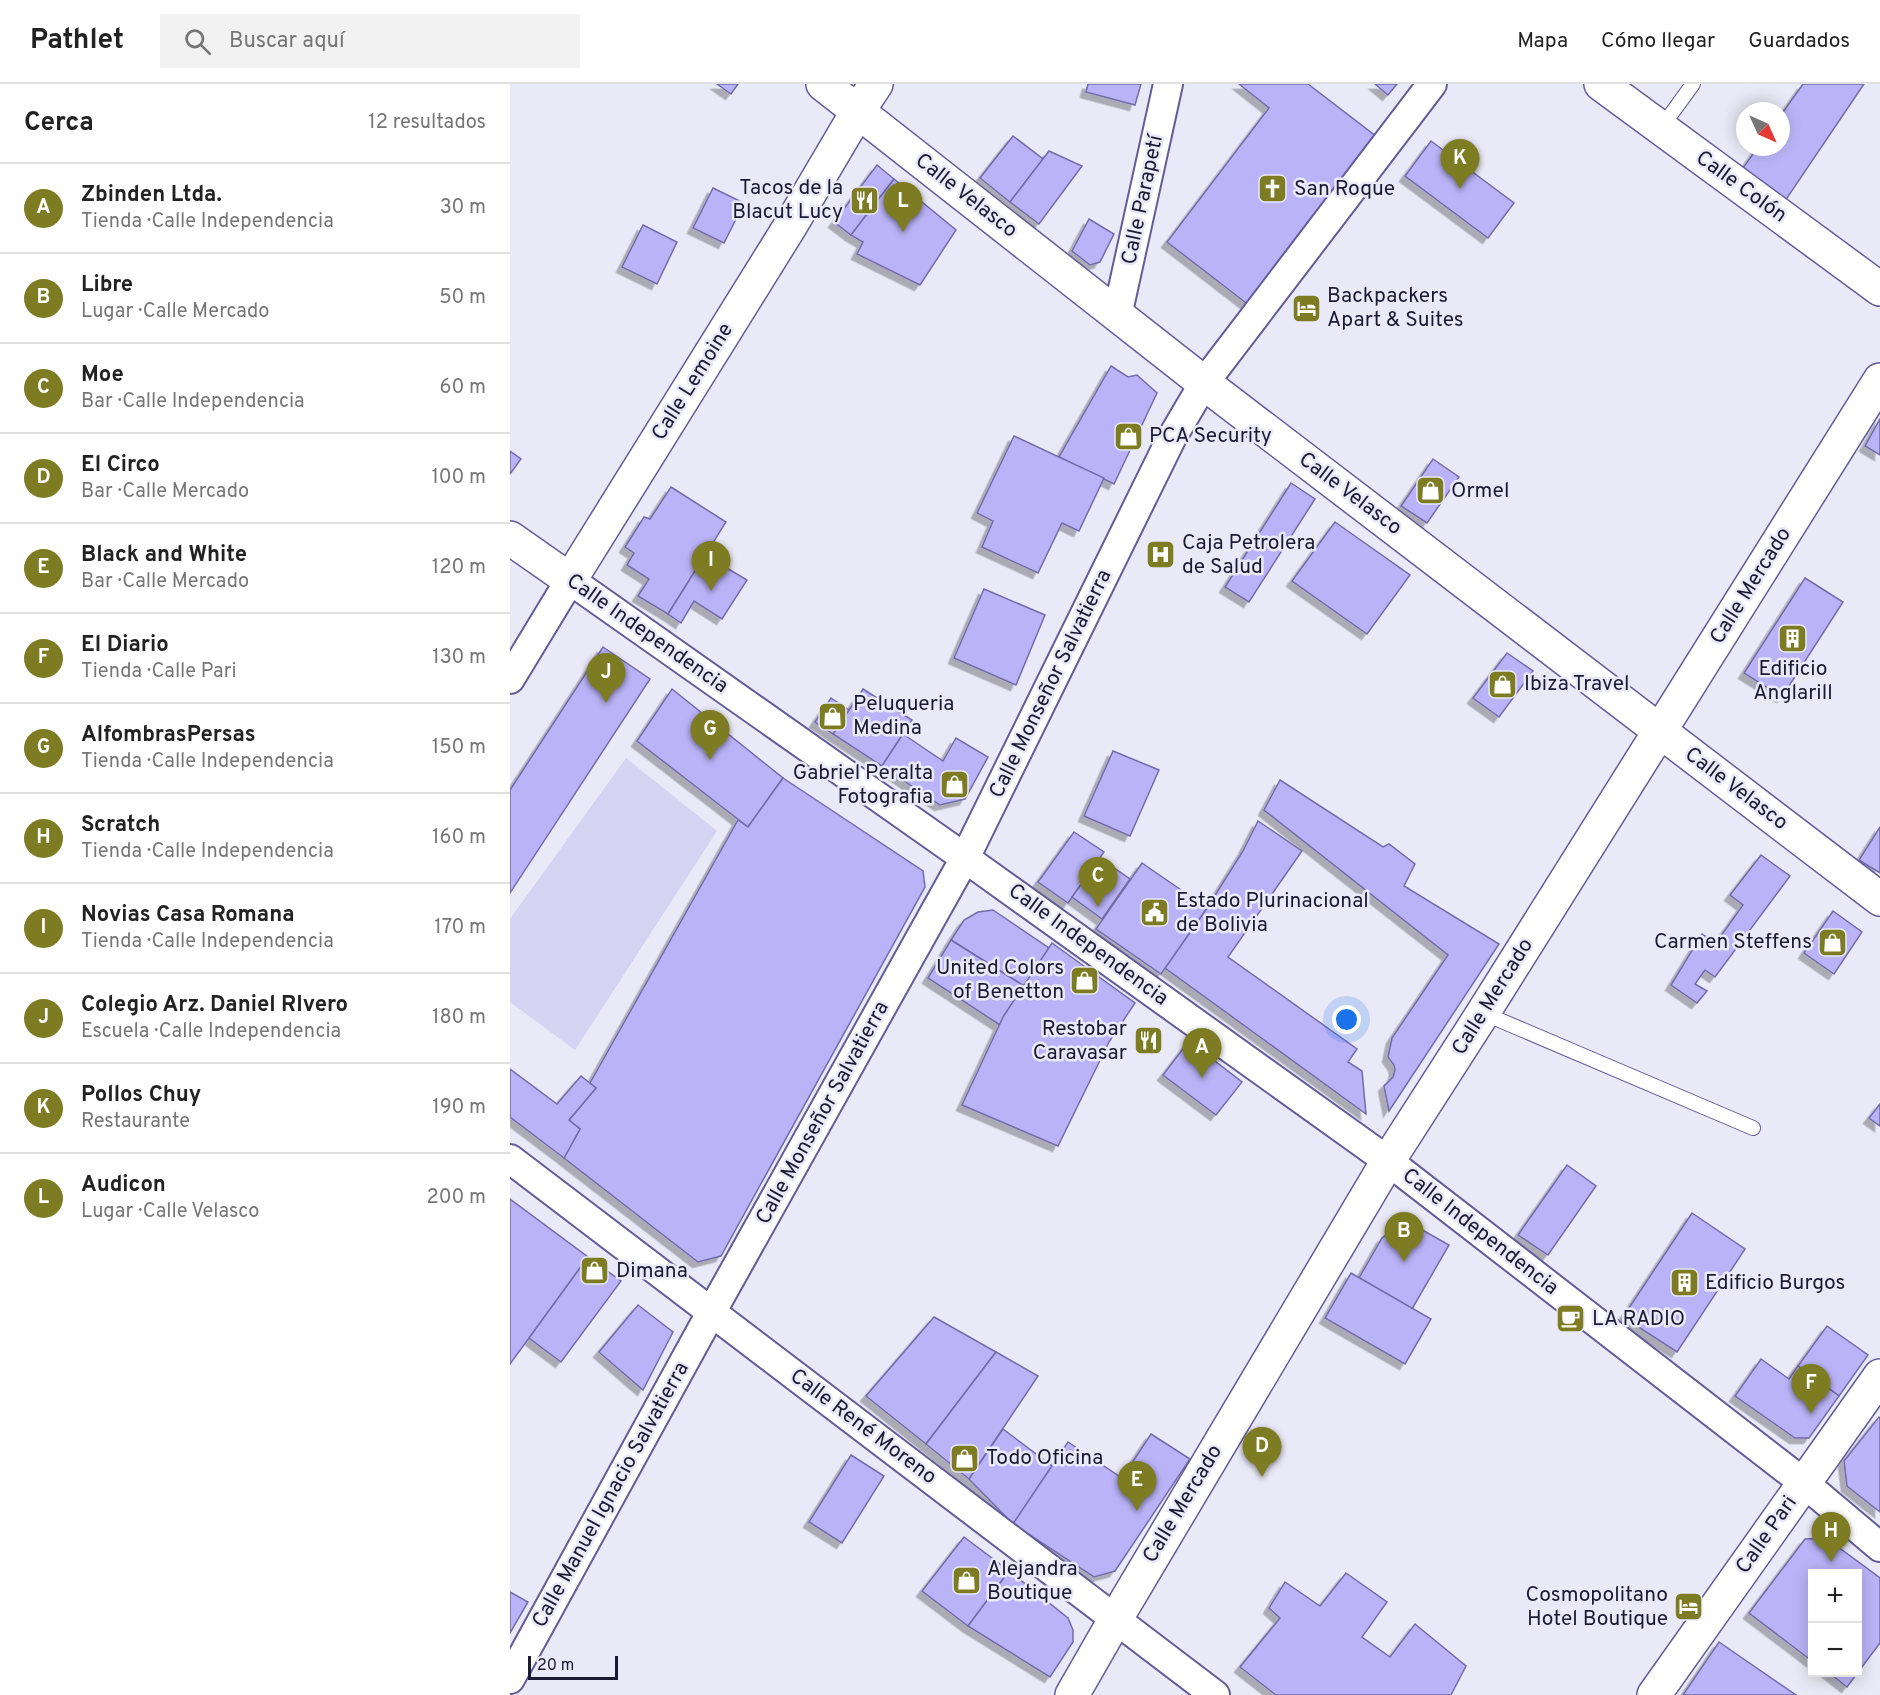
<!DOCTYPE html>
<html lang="es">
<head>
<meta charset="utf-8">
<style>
  body { margin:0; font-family:Overpass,sans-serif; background:#f2f2f2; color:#222 }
  .controls { position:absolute; right:18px; bottom:18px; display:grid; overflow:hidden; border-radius:0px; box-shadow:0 3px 15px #0003 }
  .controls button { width:54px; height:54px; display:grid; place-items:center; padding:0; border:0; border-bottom:2px solid #e0e0e0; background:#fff; color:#222; font:30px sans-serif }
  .compass { position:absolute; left:1226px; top:18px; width:54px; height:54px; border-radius:50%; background:#fff; box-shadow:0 3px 15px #0003; rotate:135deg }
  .scale { position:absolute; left:18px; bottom:15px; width:90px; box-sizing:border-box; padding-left:6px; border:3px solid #1c1932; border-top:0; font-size:16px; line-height:21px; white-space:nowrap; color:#1c1932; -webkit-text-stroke:4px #eae9f7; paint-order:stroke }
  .you { position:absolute; left:837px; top:936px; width:21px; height:21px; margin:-15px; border:4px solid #fff; border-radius:50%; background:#1a73e8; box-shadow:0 0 0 9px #1a73e833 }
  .badge { display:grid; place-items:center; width:39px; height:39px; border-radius:50%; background:#7d7c23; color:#fff; font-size:20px; font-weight:700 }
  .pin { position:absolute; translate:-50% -50px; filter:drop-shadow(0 2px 3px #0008) }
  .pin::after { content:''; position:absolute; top:32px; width:21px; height:18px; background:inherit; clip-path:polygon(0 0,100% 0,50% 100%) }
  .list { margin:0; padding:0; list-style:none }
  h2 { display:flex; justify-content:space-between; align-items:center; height:78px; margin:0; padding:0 24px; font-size:26px }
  h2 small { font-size:20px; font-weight:400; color:#767676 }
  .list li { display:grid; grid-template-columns:39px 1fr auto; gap:18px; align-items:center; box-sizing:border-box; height:90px; padding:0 24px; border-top:2px solid #e0e0e0 }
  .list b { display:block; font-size:22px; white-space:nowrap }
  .list p { margin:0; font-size:20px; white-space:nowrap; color:#767676 }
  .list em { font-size:20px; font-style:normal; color:#767676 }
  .icon { flex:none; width:33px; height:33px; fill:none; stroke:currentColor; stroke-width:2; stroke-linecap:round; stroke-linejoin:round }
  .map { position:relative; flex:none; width:1370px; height:1611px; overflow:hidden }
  header { display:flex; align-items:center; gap:36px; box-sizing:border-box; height:84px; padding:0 30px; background:#fff; border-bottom:2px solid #e0e0e0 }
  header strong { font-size:28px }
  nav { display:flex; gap:33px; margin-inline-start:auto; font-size:21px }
  .search { width:420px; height:54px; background:#f2f2f2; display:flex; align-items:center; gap:15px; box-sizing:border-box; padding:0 21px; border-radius:0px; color:#767676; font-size:22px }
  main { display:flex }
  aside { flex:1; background:#fff }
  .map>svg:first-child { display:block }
</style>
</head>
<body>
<header>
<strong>Pathlet</strong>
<div class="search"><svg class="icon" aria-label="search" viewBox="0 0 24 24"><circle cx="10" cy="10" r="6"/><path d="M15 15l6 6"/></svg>Buscar aquí</div>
<nav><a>Mapa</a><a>Cómo llegar</a><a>Guardados</a></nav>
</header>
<main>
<aside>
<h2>Cerca<small>12 resultados</small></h2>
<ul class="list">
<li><span class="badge">A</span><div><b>Zbinden Ltda.</b><p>Tienda · Calle Independencia</p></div><em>30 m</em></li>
<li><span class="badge">B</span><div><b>Libre</b><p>Lugar · Calle Mercado</p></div><em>50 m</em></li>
<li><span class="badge">C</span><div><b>Moe</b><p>Bar · Calle Independencia</p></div><em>60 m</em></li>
<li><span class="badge">D</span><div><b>El Circo</b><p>Bar · Calle Mercado</p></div><em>100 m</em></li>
<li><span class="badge">E</span><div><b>Black and White</b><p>Bar · Calle Mercado</p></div><em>120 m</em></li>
<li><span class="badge">F</span><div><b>El Diario</b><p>Tienda · Calle Pari</p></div><em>130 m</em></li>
<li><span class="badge">G</span><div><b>AlfombrasPersas</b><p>Tienda · Calle Independencia</p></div><em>150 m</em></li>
<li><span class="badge">H</span><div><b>Scratch</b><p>Tienda · Calle Independencia</p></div><em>160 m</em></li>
<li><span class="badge">I</span><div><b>Novias Casa Romana</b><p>Tienda · Calle Independencia</p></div><em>170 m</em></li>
<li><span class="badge">J</span><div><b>Colegio Arz. Daniel RIvero</b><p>Escuela · Calle Independencia</p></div><em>180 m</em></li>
<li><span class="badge">K</span><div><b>Pollos Chuy</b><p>Restaurante</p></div><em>190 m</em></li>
<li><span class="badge">L</span><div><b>Audicon</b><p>Lugar · Calle Velasco</p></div><em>200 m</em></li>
</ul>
</aside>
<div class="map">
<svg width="1370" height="1611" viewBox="0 0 1370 1611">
  <defs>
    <filter id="shadow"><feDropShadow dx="-5.5" dy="5.5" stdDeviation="0" flood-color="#0004"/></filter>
  </defs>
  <rect width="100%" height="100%" fill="#eae9f7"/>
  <polygon fill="#d5d3f2" points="116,674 207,747 65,966 0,918 0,835"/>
  <g fill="#bab3f7" stroke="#736ca9" stroke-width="1.5" filter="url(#shadow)">
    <polygon points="207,0 228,0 221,10"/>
    <polygon points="578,0 631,0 625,21 576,8"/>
    <polygon points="729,0 798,0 867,53 740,222 657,158 759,24"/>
    <polygon points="865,0 887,0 878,11"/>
    <polygon points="1293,0 1354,0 1275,117 1233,84 1248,63 1271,63 1271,31"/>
    <polygon points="503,52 533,75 500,118 470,94"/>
    <polygon points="921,57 1004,119 978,154 895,92"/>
    <polygon points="539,67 572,82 529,140 500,118"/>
    <polygon points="367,81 384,95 341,151 324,138"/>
    <polygon points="384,95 446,146 410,201 347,170 353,158 341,151"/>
    <polygon points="203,104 234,119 214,159 183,144"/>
    <polygon points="579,135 604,150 590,178 580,181 562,167"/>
    <polygon points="133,141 167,158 147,200 112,183"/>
    <polygon points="601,282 618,293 627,291 647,309 604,400 549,373"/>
    <polygon points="1370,335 1370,371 1355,362"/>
    <polygon points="504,352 594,394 569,447 552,439 528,489 472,463 483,437 467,429"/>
    <polygon points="0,367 11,375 0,390"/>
    <polygon points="923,375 949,393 917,439 891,422"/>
    <polygon points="781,399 805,415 739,518 715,503"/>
    <polygon points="161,403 216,438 158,530 128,512 139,495 117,481 124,469 115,463 134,433 140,435"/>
    <polygon points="825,438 900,491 857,550 782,497"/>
    <polygon points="195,471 237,496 212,535 184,517 171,539 158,530"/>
    <polygon points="1295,494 1333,518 1272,613 1234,589"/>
    <polygon points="474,505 535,531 506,601 444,574"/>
    <polygon points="93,563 140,595 0,809 0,706"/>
    <polygon points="997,569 1023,587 989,633 963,614"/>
    <polygon points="162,605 273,694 238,743 127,657"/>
    <polygon points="353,605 402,636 372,682 323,650"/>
    <polygon points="321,614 339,626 323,650 305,638"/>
    <polygon points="393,650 433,677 446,654 478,673 455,715 430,721 372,682"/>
    <polygon points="603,667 649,686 620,752 574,732"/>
    <polygon points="273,694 413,787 415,803 211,1172 188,1178 54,1074 70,1045 59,1036 86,1004 80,999 228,736 238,743"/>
    <polygon points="770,696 873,763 879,760 905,780 894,802 989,860 879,1027 874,1002 883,993 885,986 884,981 878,973 882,954 938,871 754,726"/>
    <polygon points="748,737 792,767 718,873 847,965 838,978 852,987 856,1030 655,884 697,824 733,767"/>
    <polygon points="1370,743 1370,789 1349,776"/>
    <polygon points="564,748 594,768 558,819 528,798"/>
    <polygon points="1251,771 1280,792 1205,893 1195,886 1185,900 1197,907 1187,919 1161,901 1192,850 1206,859 1233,821 1220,811"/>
    <polygon points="590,774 620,795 592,835 562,813"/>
    <polygon points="632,779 697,824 651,890 586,845"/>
    <polygon points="483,826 539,864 514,902 441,856 454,836 468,828"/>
    <polygon points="1323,827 1352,848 1324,890 1294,869"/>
    <polygon points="441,856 514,902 493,933 490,941 418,894"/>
    <polygon points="542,859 625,919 599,958 548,1062 452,1021 493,933"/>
    <polygon points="679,957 732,998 706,1031 653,991"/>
    <polygon points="0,985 47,1020 71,992 86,1004 59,1036 70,1045 54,1074 0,1033"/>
    <polygon points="1370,1020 1370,1042 1359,1034"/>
    <polygon points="1057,1081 1086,1102 1038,1171 1008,1151"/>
    <polygon points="0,1115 78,1173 0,1280"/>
    <polygon points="1182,1129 1235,1165 1167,1268 1113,1233"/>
    <polygon points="907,1143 939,1161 902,1225 849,1194 872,1154 884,1144"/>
    <polygon points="78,1173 111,1197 51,1278 19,1254"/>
    <polygon points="841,1189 921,1235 895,1280 815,1234"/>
    <polygon points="128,1221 163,1248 133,1306 89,1268"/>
    <polygon points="424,1233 486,1268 416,1360 356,1312"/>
    <polygon points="1317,1242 1358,1271 1329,1312 1288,1282"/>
    <polygon points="486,1268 528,1292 459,1395 416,1360"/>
    <polygon points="1251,1275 1279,1295 1288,1282 1329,1312 1299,1354 1285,1354 1225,1312"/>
    <polygon points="1369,1333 1370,1334 1370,1428 1337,1402 1334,1377"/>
    <polygon points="493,1345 542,1382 503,1440 459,1395"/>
    <polygon points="641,1350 680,1375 605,1487 584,1493 503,1440 558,1358 612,1394"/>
    <polygon points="341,1371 374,1392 332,1459 299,1438"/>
    <polygon points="454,1453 499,1487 458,1542 412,1507"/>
    <polygon points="1316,1454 1370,1494 1370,1559 1337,1603 1318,1588 1348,1588 1348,1490 1302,1490 1302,1577 1239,1529 1295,1455"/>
    <polygon points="499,1487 558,1534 563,1546 563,1558 540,1593 458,1542"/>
    <polygon points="836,1489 877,1518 852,1553 880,1573 905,1540 956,1582 941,1611 766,1611 730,1583 770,1534 759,1524 775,1498 810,1522"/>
    <polygon points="0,1508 18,1518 0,1549"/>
    <polygon points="1209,1558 1286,1611 1173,1611"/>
  </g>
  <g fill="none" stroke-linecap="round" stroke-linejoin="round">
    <defs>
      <g id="lane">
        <polyline points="1151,44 1183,0"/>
        <polyline points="973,929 1243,1044"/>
      </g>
      <g id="street">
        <polyline points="607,232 658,0"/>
        <polyline points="0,595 60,496 455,774 878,1077 1294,1399 1370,1463"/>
        <polyline points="0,1075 705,1611"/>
        <polyline points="0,1595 202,1227 455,774 661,355 694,299 922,0"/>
      </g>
      <g id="secondary">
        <polyline points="313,0 694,299 1370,815"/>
        <polyline points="1091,0 1370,205"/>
        <polyline points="0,454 60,496 279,144 348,27 366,0"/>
        <polyline points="562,1611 605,1536 878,1077 973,929 1370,296"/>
        <polyline points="1144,1611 1370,1292"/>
      </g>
    </defs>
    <use href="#lane" stroke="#645c99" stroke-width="16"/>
    <use href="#street" stroke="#645c99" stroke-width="32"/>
    <use href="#secondary" stroke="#645c99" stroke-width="36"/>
    <use href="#lane" stroke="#fff" stroke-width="14"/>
    <use href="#street" stroke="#fff" stroke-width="28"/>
    <use href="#secondary" stroke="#fff" stroke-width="33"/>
  </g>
  <defs>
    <symbol id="church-square" viewBox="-11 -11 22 22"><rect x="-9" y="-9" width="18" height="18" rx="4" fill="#7d7c23" stroke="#eae9f7"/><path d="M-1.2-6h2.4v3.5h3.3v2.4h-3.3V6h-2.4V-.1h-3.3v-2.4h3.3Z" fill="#fff"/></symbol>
    <symbol id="restaurant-square" viewBox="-11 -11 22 22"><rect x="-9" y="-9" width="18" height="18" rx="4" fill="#7d7c23" stroke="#eae9f7"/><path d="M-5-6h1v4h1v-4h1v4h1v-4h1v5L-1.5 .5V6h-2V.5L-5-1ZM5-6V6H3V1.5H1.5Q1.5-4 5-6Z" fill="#fff"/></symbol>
    <symbol id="hotel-square" viewBox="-11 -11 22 22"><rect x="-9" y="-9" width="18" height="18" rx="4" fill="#7d7c23" stroke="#eae9f7"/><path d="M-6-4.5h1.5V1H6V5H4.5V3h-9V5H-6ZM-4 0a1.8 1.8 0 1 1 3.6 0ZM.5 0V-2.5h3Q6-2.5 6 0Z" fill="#fff"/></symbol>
    <symbol id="shop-square" viewBox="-11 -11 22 22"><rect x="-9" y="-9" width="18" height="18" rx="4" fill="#7d7c23" stroke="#eae9f7"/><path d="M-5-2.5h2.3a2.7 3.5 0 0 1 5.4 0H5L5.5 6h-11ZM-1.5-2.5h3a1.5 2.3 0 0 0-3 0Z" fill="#fff"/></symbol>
    <symbol id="hospital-square" viewBox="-11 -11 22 22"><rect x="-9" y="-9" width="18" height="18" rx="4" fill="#7d7c23" stroke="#eae9f7"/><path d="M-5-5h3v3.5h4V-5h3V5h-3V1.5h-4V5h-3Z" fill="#fff"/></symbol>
    <symbol id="building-square" viewBox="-11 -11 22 22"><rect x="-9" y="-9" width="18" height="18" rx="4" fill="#7d7c23" stroke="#eae9f7"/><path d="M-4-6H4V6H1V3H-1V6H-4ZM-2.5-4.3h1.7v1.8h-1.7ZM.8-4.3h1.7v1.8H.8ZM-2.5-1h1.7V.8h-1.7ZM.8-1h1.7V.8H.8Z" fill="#fff"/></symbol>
    <symbol id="civic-square" viewBox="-11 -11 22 22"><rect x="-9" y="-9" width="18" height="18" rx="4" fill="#7d7c23" stroke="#eae9f7"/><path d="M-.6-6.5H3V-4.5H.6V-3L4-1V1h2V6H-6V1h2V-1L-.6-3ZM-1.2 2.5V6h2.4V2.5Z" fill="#fff"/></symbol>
    <symbol id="cafe-square" viewBox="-11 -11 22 22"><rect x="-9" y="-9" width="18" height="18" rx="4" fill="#7d7c23" stroke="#eae9f7"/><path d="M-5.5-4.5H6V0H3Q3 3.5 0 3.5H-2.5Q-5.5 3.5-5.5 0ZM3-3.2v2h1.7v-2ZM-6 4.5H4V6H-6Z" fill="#fff"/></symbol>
  </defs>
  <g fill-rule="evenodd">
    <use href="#church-square" x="746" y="88" width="33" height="33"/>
    <use href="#restaurant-square" x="338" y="100" width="33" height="33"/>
    <use href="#hotel-square" x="780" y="208" width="33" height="33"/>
    <use href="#shop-square" x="602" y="336" width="33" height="33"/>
    <use href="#shop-square" x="904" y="390" width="33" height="33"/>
    <use href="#hospital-square" x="634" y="454" width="33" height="33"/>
    <use href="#building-square" x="1266" y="538" width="33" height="33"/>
    <use href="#shop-square" x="976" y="584" width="33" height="33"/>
    <use href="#shop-square" x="306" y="616" width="33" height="33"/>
    <use href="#shop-square" x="428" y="684" width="33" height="33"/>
    <use href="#civic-square" x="628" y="812" width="33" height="33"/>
    <use href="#shop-square" x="1306" y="842" width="33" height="33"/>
    <use href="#shop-square" x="558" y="880" width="33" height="33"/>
    <use href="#restaurant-square" x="622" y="940" width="33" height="33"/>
    <use href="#shop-square" x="68" y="1170" width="33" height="33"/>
    <use href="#building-square" x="1158" y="1182" width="33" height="33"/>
    <use href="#cafe-square" x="1044" y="1218" width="33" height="33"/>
    <use href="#shop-square" x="438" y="1358" width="33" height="33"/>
    <use href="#shop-square" x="440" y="1480" width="33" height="33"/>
    <use href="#hotel-square" x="1162" y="1506" width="33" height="33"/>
  </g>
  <g text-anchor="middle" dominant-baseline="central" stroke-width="5" stroke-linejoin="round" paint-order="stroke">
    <g font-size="21" fill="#1c1932" stroke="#eae9f7">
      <text transform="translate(1231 103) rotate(36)">Calle Colón</text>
      <text transform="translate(456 112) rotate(38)">Calle Velasco</text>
      <text transform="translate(633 116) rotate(-78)">Calle Parapetí</text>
      <text transform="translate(183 298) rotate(-58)">Calle Lemoine</text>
      <text transform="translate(840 410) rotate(37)">Calle Velasco</text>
      <text transform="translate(1241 502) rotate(-58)">Calle Mercado</text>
      <text transform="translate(137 550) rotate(35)">Calle Independencia</text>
      <text transform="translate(541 600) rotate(-64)">Calle Monseñor Salvatierra</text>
      <text transform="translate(1226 705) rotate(37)">Calle Velasco</text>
      <text transform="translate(578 861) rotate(36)">Calle Independencia</text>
      <text transform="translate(983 913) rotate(-58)">Calle Mercado</text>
      <text transform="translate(313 1029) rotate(-61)">Calle Monseñor Salvatierra</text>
      <text transform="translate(970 1148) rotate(38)">Calle Independencia</text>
      <text transform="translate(353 1343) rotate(37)">Calle René Moreno</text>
      <text transform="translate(101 1411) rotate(-61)">Calle Manuel Ignacio Salvatierra</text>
      <text transform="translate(673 1420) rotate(-59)">Calle Mercado</text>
      <text transform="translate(1257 1451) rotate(-55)">Calle Pari</text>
    </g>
    <g font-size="21" fill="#1c1932" stroke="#eae9f7" text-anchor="start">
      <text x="333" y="104" text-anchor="end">Tacos de la<tspan x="333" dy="24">Blacut Lucy</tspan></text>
      <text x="784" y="105">San Roque</text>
      <text x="817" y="212">Backpackers<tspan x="817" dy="24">Apart &amp; Suites</tspan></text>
      <text x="639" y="352">PCA Security</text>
      <text x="941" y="407">Ormel</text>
      <text x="672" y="459">Caja Petrolera<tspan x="672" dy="24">de Salud</tspan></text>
      <text x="1283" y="585" text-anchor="middle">Edificio<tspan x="1283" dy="24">Anglarill</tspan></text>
      <text x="1014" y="600">Ibiza Travel</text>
      <text x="343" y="620">Peluqueria<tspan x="343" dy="24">Medina</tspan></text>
      <text x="423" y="689" text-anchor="end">Gabriel Peralta<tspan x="423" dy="24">Fotografia</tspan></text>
      <text x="666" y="817">Estado Plurinacional<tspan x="666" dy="24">de Bolivia</tspan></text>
      <text x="1302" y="858" text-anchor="end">Carmen Steffens</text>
      <text x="554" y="884" text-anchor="end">United Colors<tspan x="554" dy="24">of Benetton</tspan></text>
      <text x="617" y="945" text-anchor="end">Restobar<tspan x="617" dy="24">Caravasar</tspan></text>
      <text x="106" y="1187">Dimana</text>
      <text x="1195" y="1199">Edificio Burgos</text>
      <text x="1082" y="1235">LA RADIO</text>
      <text x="476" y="1374">Todo Oficina</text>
      <text x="477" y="1485">Alejandra<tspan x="477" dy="24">Boutique</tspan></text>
      <text x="1158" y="1511" text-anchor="end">Cosmopolitano<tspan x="1158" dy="24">Hotel Boutique</tspan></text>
    </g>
  </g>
</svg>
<div class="controls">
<button>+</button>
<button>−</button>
</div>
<svg class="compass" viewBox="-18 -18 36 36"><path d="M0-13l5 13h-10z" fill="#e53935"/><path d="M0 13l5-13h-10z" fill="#767676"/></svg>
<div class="scale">20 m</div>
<div class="you"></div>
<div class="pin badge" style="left:692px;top:994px">A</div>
<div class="pin badge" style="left:894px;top:1178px">B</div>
<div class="pin badge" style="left:588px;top:823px">C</div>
<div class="pin badge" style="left:752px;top:1393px">D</div>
<div class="pin badge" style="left:627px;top:1427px">E</div>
<div class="pin badge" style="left:1301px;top:1330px">F</div>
<div class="pin badge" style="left:200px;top:676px">G</div>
<div class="pin badge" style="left:1321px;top:1478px">H</div>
<div class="pin badge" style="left:201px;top:507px">I</div>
<div class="pin badge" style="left:96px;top:619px">J</div>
<div class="pin badge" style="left:950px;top:105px">K</div>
<div class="pin badge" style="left:393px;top:148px">L</div>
</div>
</main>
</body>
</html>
